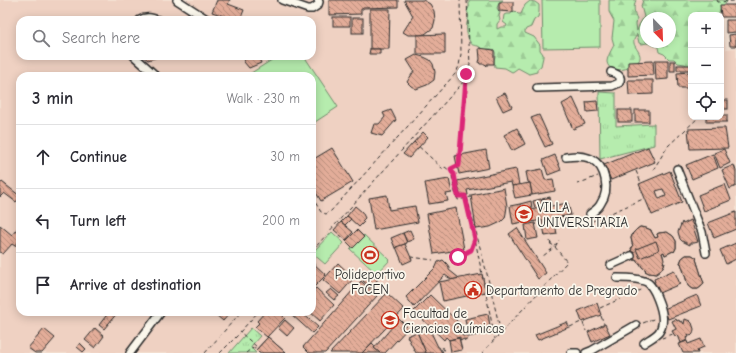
<!DOCTYPE html>
<html lang="en">
<head>
<meta charset="utf-8">
<style>
  body { margin:0; font-family:"Comic Neue",sans-serif; background:#f7f7f7; color:#2b2b33 }
  .controls { position:absolute; right:12px; top:12px; display:grid; overflow:hidden; border-radius:8px; box-shadow:0 2px 10px #0003 }
  .controls button { width:36px; height:36px; display:grid; place-items:center; padding:0; border:0; border-bottom:1px solid #e1e1e2; background:#fff; color:#2b2b33; font:20px sans-serif }
  .compass { position:absolute; left:640px; top:12px; width:36px; height:36px; border-radius:50%; background:#fff; box-shadow:0 2px 10px #0003; rotate:157deg }
  .stop { position:absolute; width:12px; height:12px; margin:-9px; border:3px solid #db2777; border-radius:50%; background:#fff }
  .stop.end { background:#db2777; border-color:#fff; box-shadow:0 1px 4px #0008 }
  .list { margin:0; padding:0; list-style:none }
  h2 { display:flex; justify-content:space-between; align-items:center; height:52px; margin:0; padding:0 16px; font-size:17px }
  h2 small { font-size:13px; font-weight:400; color:#7c7c81 }
  .list li { display:grid; grid-template-columns:26px 1fr auto; gap:12px; align-items:center; box-sizing:border-box; height:64px; padding:0 16px; border-top:1px solid #e1e1e2 }
  .list b { display:block; font-size:15px; white-space:nowrap }
  .list em { font-size:13px; font-style:normal; color:#7c7c81 }
  .icon { flex:none; width:22px; height:22px; fill:none; stroke:currentColor; stroke-width:2; stroke-linecap:round; stroke-linejoin:round }
  .map { position:relative; flex:none; width:736px; height:353px; overflow:hidden }
  .search { position:absolute; background:#fff; box-shadow:0 2px 10px #0003; left:16px; top:16px; width:300px; height:44px; display:flex; align-items:center; gap:10px; box-sizing:border-box; padding:0 14px; border-radius:12px; color:#7c7c81; font-size:15px }
  .panel { position:absolute; background:#fff; box-shadow:0 2px 10px #0003; left:16px; top:72px; width:300px; height:244px; border-radius:12px }
  .map>svg:first-child { display:block }
</style>
</head>
<body>
<div class="map">
<svg width="736" height="353" viewBox="0 0 736 353">
  <defs>
    <pattern id="forest-firs" width="22" height="20" patternUnits="userSpaceOnUse"><rect width="22" height="20" fill="#b6ecae"/><path d="M5 1l3.5 6h-7zM16 11l3.5 6h-7z" fill="#9dcb96"/></pattern>
    <pattern id="park-tufts" width="24" height="20" patternUnits="userSpaceOnUse"><rect width="24" height="20" fill="#b6ecae"/><path d="M3 7l-1-3M5 7V3M7 7l1-3M15 17l-1-3M17 17v-4M19 17l1-3" fill="none" stroke="#9dcb96"/></pattern>
    <pattern id="building-back-hatch" width="6" height="6" patternUnits="userSpaceOnUse"><rect width="6" height="6" fill="#e3ad99"/><path d="M-1 5l2 2M0 0l6 6M5-1l2 2" fill="none" stroke="#b88d7d"/></pattern>
  </defs>
  <rect width="100%" height="100%" fill="#f4e1d3"/>
  <filter id="ink" filterUnits="userSpaceOnUse"><feTurbulence type="fractalNoise" baseFrequency=".025" numOctaves="2"/><feDisplacementMap in="SourceGraphic" scale="8" xChannelSelector="R" yChannelSelector="G"/><feConvolveMatrix kernelMatrix="1 2 1 2 8 2 1 2 1" color-interpolation-filters="sRGB"/></filter>
  <g filter="url(#ink)">
    <path fill="#efd1c2" fill-rule="evenodd" d="M0,0H714L718,15H691V117H721V28L726,49L736,48V353H0ZM646,18H670V42H646ZM20,20H312V56H20ZM20,76H312V312H20Z"/>
    <g fill="#b6ecae" stroke="#708c6c">
      <polygon points="542,0 600,0 600,47 543,48"/>
      <polygon points="278,56 304,56 338,107 312,124 312,76 249,76 248,75"/>
      <polygon points="332,232 344,243 325,264 312,253"/>
      <polygon points="364,235 390,260 377,274 350,249"/>
    </g>
    <g fill="url(#forest-firs)" stroke="#708c6c" fill-rule="evenodd">
      <path d="M469,0H503L499,3L497,8L500,13L499,16L500,20L497,24V29L501,27H506L507,25L503,22L504,15L506,14H511L512,12L515,11L518,14H521L525,5L530,1L535,2L539,5V12L538,17L534,20L531,27L526,29L525,31V33L534,37L540,45V50L543,54V57L541,66L537,69V72L529,74L518,68L514,71L512,72L505,68L495,67C495,66 494,62 494,61C494,59 496,55 495,52C493,47 487,50 483,49C481,48 480,47 478,46C474,45 472,46 470,42C467,37 466,29 467,23C468,18 470,17 467,11L469,7Z"/>
      <path d="M609,0H636C633,7 634,13 637,19L636,24L637,31L639,25L644,17L641,6L643,0H727V2L721,7L718,15H691V70L685,64L678,63L674,59H669L664,54L659,52L658,47L647,43L642,44L639,43L637,34C637,35 634,39 634,40C632,48 646,54 637,63C631,69 609,75 607,62C607,57 612,49 614,45L612,38L614,21L609,12ZM646,18H670V42H646Z"/>
    </g>
    <g fill="url(#park-tufts)" stroke="#708c6c">
      <polygon points="599,92 616,93 616,126 654,124 654,145 600,159"/>
      <polygon points="251,328 260,336 252,345 251,348 256,353 229,353"/>
    </g>
    <g fill="url(#building-back-hatch)" stroke="#2b2b2b" fill-rule="evenodd">
      <polygon points="217,0 230,0 228,4 244,10 240,20 235,20 212,12"/>
      <polygon points="329,0 398,0 398,7 363,8 363,9 361,9 361,14 329,15"/>
      <polygon points="404,0 423,0 430,4 434,11 435,20 433,28 425,34 420,35 408,35 403,32 413,16"/>
      <polygon points="499,2 513,2 513,12 499,11"/>
      <polygon points="720,5 735,5 735,17 721,17"/>
      <polygon points="370,9 390,9 389,49 370,49"/>
      <polygon points="189,12 199,20 183,20"/>
      <rect x="333" y="17" width="17" height="9"/>
      <rect x="352" y="18" width="11" height="15"/>
      <polygon points="726,20 736,20 736,32 726,33"/>
      <polygon points="445,34 445,54 417,54 417,35"/>
      <polygon points="736,34 736,46 730,46 729,35"/>
      <polygon points="479,48 494,50 494,64 487,64 487,66 485,64 480,64 479,62 480,59"/>
      <polygon points="370,49 380,49 380,54 369,54"/>
      <polygon points="416,55 424,57 430,60 433,64 435,72 434,80 427,85 416,89 411,86 407,82 414,71 407,60"/>
      <polygon points="143,56 161,56 148,60"/>
      <polygon points="245,56 258,56 261,63 249,68 244,62"/>
      <polygon points="655,60 668,60 668,79 656,80"/>
      <polygon points="653,61 654,75 628,76 628,62"/>
      <rect x="670" y="61" width="5" height="10"/>
      <rect x="677" y="65" width="14" height="5"/>
      <polygon points="690,72 690,78 691,78 691,88 678,88 677,73"/>
      <polygon points="628,80 653,80 653,94 629,95"/>
      <polygon points="505,93 512,107 503,111 496,97"/>
      <polygon points="573,98 585,124 573,129 562,104"/>
      <rect x="721" y="100" width="7" height="9"/>
      <polygon points="597,101 598,111 587,112 586,102"/>
      <polygon points="391,110 396,120 382,136 371,133 374,124 379,124 385,117 383,113"/>
      <rect x="618" y="110" width="14" height="12"/>
      <rect x="635" y="110" width="14" height="12"/>
      <polygon points="539,115 552,144 545,147 531,118"/>
      <polygon points="721,115 727,115 727,122 706,122 706,117 721,117"/>
      <polygon points="517,128 525,144 512,151 504,135"/>
      <polygon points="725,128 728,148 690,149 688,129"/>
      <polygon points="423,132 428,137 409,158 403,154"/>
      <polygon points="648,147 655,162 611,180 604,165"/>
      <polygon points="332,148 353,182 321,201 312,186 312,160"/>
      <polygon points="724,149 730,163 720,168 714,153"/>
      <polygon points="486,150 489,168 459,174 455,156"/>
      <polygon points="713,154 718,168 692,179 686,165"/>
      <polygon points="555,155 561,170 548,175 543,160"/>
      <polygon points="734,165 736,171 736,186 730,189 722,170"/>
      <polygon points="516,169 519,185 512,186 511,182 467,190 468,195 460,196 457,181"/>
      <polygon points="542,169 545,180 553,179 555,191 532,195 530,183 528,182 526,172"/>
      <path d="M670,171L682,202L652,215L639,184ZM663,189L666,196L659,199L656,191Z"/>
      <polygon points="449,179 452,193 446,194 448,201 429,204 425,183"/>
      <polygon points="2,182 20,196 20,197 16,202 4,193 0,197 0,184"/>
      <polygon points="530,183 532,195 515,198 512,186"/>
      <polygon points="725,184 731,200 704,211 698,195"/>
      <polygon points="504,188 507,206 506,213 505,218 501,222 490,227 476,229 471,195"/>
      <polygon points="387,195 389,210 415,206 418,222 374,230 369,198"/>
      <polygon points="550,197 551,205 544,206 542,199"/>
      <polygon points="541,199 542,206 535,208 533,201"/>
      <polygon points="531,201 532,208 521,210 520,204"/>
      <polygon points="568,203 571,215 554,218 557,234 545,236 542,220 526,223 524,211"/>
      <polygon points="520,204 523,222 513,224 510,206"/>
      <polygon points="355,206 362,212 365,218 362,221 364,222 359,227 347,216"/>
      <polygon points="456,208 464,249 434,254 427,214"/>
      <polygon points="736,212 736,229 714,238 708,223"/>
      <polygon points="347,216 351,219 345,225 341,222"/>
      <polygon points="691,220 698,242 694,243 690,243 690,245 682,241 680,239 678,232 682,222 683,224"/>
      <polygon points="341,222 353,232 346,240 334,230"/>
      <polygon points="535,223 538,238 527,240 525,225"/>
      <polygon points="0,225 12,235 20,225 20,239 15,246 12,244 3,254 0,252"/>
      <path d="M640,227L646,228L651,230V231L655,238L658,237L657,234L659,233L667,232L673,236L676,241V248L674,252L673,251L665,255L664,252L662,253L663,256V263H665L664,265L661,270L656,274L649,273L645,271L646,270L642,267L640,263H638L636,260H634L630,251L632,250L631,248L633,247L631,238L633,233L637,229ZM656,241L659,250L640,258L636,249Z"/>
      <polygon points="640,227 646,228 651,230 651,231 655,238 658,237 657,234 659,233 667,232 673,236 676,241 676,248 674,252 673,251 665,255 664,252 662,253 664,260 663,263 665,263 661,270 656,274 649,273 645,271 646,270 642,267 640,263 638,263 636,260 634,260 630,251 632,250 631,248 633,247 631,238 633,233 637,229"/>
      <polygon points="517,228 546,273 538,279 509,234"/>
      <polygon points="357,230 364,237 353,248 346,241"/>
      <polygon points="410,230 414,239 407,242 403,233"/>
      <polygon points="403,233 407,243 395,248 391,238"/>
      <polygon points="656,241 659,250 640,258 636,249"/>
      <polygon points="736,243 736,259 726,264 720,250"/>
      <polygon points="405,244 412,260 403,264 396,247"/>
      <path d="M686,255H692L697,258L696,259L703,281L704,282L702,286L698,289H692L688,286V285L681,263H680L682,258ZM696,267L698,274L688,277L686,270Z"/>
      <polygon points="686,255 692,255 697,258 696,259 703,281 704,282 702,286 698,289 692,289 688,286 688,285 681,263 680,263 682,258"/>
      <polygon points="443,260 447,264 449,267 449,270 459,278 452,280 445,275 414,307 406,297 436,267 438,262"/>
      <polygon points="312,262 326,275 312,289"/>
      <polygon points="338,263 354,278 340,294 323,280"/>
      <polygon points="674,270 680,284 659,293 657,286 655,287 653,283 655,282 654,279"/>
      <polygon points="372,273 378,279 371,288 363,281"/>
      <polygon points="482,274 486,292 443,301 439,282"/>
      <polygon points="361,281 377,296 325,353 309,353 303,347"/>
      <polygon points="316,288 334,305 320,321 310,312 312,312 312,292"/>
      <polygon points="331,289 339,296 334,300 326,293"/>
      <polygon points="387,293 404,309 362,353 330,353"/>
      <polygon points="430,295 460,324 456,328 463,336 466,335 468,339 465,341 464,339 460,341 460,337 449,340 446,337 444,340 414,311"/>
      <polygon points="697,295 701,306 668,319 664,309"/>
      <polygon points="597,303 601,315 582,322 578,311"/>
      <polygon points="109,312 118,312 104,329 99,325"/>
      <polygon points="218,312 231,312 223,321 216,315"/>
      <polygon points="265,312 279,312 285,318 267,337 255,327 259,323 257,321"/>
      <polygon points="294,312 301,312 318,327 312,333 291,314"/>
      <polygon points="488,314 491,332 468,337 465,319"/>
      <polygon points="399,319 408,328 385,353 380,353 374,348"/>
      <polygon points="676,319 677,321 679,320 680,322 682,321 684,324 685,319 690,321 692,323 694,329 693,334 691,336 688,334 689,337 686,338 687,340 681,343 678,335 675,336 672,331 676,329 672,321"/>
      <polygon points="285,320 294,328 287,336 278,328"/>
      <polygon points="567,322 569,327 538,340 535,335"/>
      <polygon points="605,324 610,334 592,342 588,332"/>
      <polygon points="95,328 104,336 95,348 85,340"/>
      <polygon points="429,328 438,347 439,347 442,353 426,353 417,332"/>
      <polygon points="44,329 55,338 42,353 35,353 28,348"/>
      <polygon points="417,332 426,353 416,353 407,336"/>
      <polygon points="268,337 286,353 259,353 256,350"/>
      <polygon points="268,337 286,353 259,353 256,350"/>
      <polygon points="459,338 462,350 451,352 449,340"/>
      <polygon points="701,339 704,347 697,350 698,353 683,353 679,344 687,341 688,344"/>
      <polygon points="80,343 86,349 83,352 77,347"/>
      <polygon points="372,343 375,346 374,348 380,353 362,353"/>
    </g>
    <g fill="none" stroke-linecap="round" stroke-linejoin="round">
      <defs>
        <g id="minor">
          <polyline points="177,0 208,20"/>
          <polyline points="282,0 308,9 312,9 318,5 319,2 318,0"/>
          <path d="M140,20C146,16 152,18 158,20"/>
          <polyline points="134,56 153,73 155,76"/>
          <path d="M537,88L612,86L619,83C623,76 617,74 611,72"/>
          <path d="M566,157C574,156 583,155 591,159C606,166 610,190 601,203C599,208 594,211 590,214"/>
          <polyline points="677,169 702,232 706,253"/>
          <polyline points="611,265 631,256"/>
          <path d="M617,278C625,278 641,278 648,283C651,285 653,289 655,293C660,304 667,321 659,332C656,336 648,340 644,343"/>
          <polyline points="130,353 161,312"/>
          <polyline points="571,353 577,353"/>
          <polyline points="586,353 591,351 617,336 636,325"/>
        </g>
      </defs>
      <use href="#minor" stroke="#2b2b2b" stroke-width="10"/>
      <g stroke="#2b2b2b" stroke-width="1" stroke-dasharray="4 3" stroke-linecap="butt">
        <polyline points="467,0 470,65 466,74 466,79 459,165 451,169 456,197 465,196 475,239 495,339"/>
        <polyline points="717,0 718,2 736,1"/>
        <polyline points="414,142 443,169 445,167 454,174 458,200 471,197"/>
        <polyline points="653,170 668,146 699,117"/>
        <polyline points="636,171 641,183"/>
        <polyline points="577,184 598,176"/>
        <polyline points="312,197 321,212 326,214 331,211 456,73 459,66 461,54 460,0"/>
        <polyline points="467,198 487,274 501,333"/>
        <path d="M312,219C315,224 316,227 312,231"/>
        <polyline points="593,221 643,199"/>
        <polyline points="550,241 552,248"/>
        <polyline points="550,243 555,247 559,240"/>
        <polyline points="312,251 358,199 466,79"/>
        <polyline points="411,257 433,260"/>
        <polyline points="458,257 471,250 475,239"/>
        <polyline points="630,294 643,289"/>
        <polyline points="600,308 620,299"/>
        <polyline points="601,316 604,324"/>
        <polyline points="583,323 586,331"/>
        <polyline points="643,323 656,318"/>
        <polyline points="570,327 581,322"/>
        <polyline points="662,338 673,334"/>
        <polyline points="205,353 241,312"/>
        <polyline points="220,353 240,333"/>
        <polyline points="246,353 251,349 257,347 240,332 258,312"/>
        <polyline points="443,353 441,348 442,347 446,353"/>
        <polyline points="482,353 567,262 555,247 543,256"/>
      </g>
      <use href="#minor" stroke="#fbf7ec" stroke-width="7"/>
    </g>
  </g>
  <g fill="none" stroke-linecap="round" stroke-linejoin="round" filter="url(#ink)">
    <polyline stroke="#db2777" stroke-width="5" points="458,257 471,250 475,239 465,196 458,196 454,174 452,172 451,169 459,165 466,79 466,74"/>
  </g>
  <defs>
    <symbol id="university-ring" viewBox="-11 -11 22 22"><circle r="9.5" fill="#fbf7ec" stroke="#c8321e" stroke-width="1.5"/><path d="M0-5L7-2L0 1L-7-2ZM-4 1L0 2.5L4 1V4Q0 6-4 4Z" fill="#c8321e"/></symbol>
    <symbol id="stadium-ring" viewBox="-11 -11 22 22"><circle r="9.5" fill="#fbf7ec" stroke="#c8321e" stroke-width="1.5"/><path d="M0-5a6.5 5 0 1 0 0 10a6.5 5 0 1 0 0-10ZM-3.5-1.8h7v3.6h-7Z" fill="#c8321e"/></symbol>
    <symbol id="civic-ring" viewBox="-11 -11 22 22"><circle r="9.5" fill="#fbf7ec" stroke="#c8321e" stroke-width="1.5"/><path d="M-.6-6.5H3V-4.5H.6V-3L4-1V1h2V6H-6V1h2V-1L-.6-3ZM-1.2 2.5V6h2.4V2.5Z" fill="#c8321e"/></symbol>
  </defs>
  <g fill-rule="evenodd">
    <use href="#university-ring" x="514" y="204" width="20" height="20"/>
    <use href="#stadium-ring" x="360" y="245" width="20" height="20"/>
    <use href="#civic-ring" x="463" y="280" width="20" height="20"/>
    <use href="#university-ring" x="380" y="310" width="20" height="20"/>
  </g>
  <g text-anchor="middle" dominant-baseline="central" stroke-width="3.5" stroke-linejoin="round" paint-order="stroke">
    <g font-size="13" fill="#2b2b2b" stroke="#fbf7ec" text-anchor="start">
      <text x="537" y="207">VILLA<tspan x="537" dy="15">UNIVERSITARIA</tspan></text>
      <text x="370" y="274" text-anchor="middle">Polideportivo<tspan x="370" dy="15">FaCEN</tspan></text>
      <text x="486" y="290">Departamento de Pregrado</text>
      <text x="403" y="313">Facultad de<tspan x="403" dy="15">Ciencias Químicas</tspan></text>
    </g>
  </g>
</svg>
<div class="controls">
<button>+</button>
<button>−</button>
<button><svg class="icon" aria-label="locate" viewBox="0 0 24 24"><circle cx="12" cy="12" r="6"/><path d="M12 2v4M12 18v4M2 12h4M18 12h4"/></svg></button>
</div>
<svg class="compass" viewBox="-18 -18 36 36"><path d="M0-13l5 13h-10z" fill="#e53935"/><path d="M0 13l5-13h-10z" fill="#7c7c81"/></svg>
<div class="stop" style="left:458px;top:257px"></div>
<div class="stop end" style="left:466px;top:74px"></div>
<div class="search"><svg class="icon" aria-label="search" viewBox="0 0 24 24"><circle cx="10" cy="10" r="6"/><path d="M15 15l6 6"/></svg>Search here</div>
<section class="panel">
<h2>3 min<small>Walk · 230 m</small></h2>
<ul class="list">
<li><svg class="icon" aria-label="ahead" viewBox="0 0 24 24"><path d="M12 20V5M6 11l6-6 6 6"/></svg><div><b>Continue</b></div><em>30 m</em></li>
<li><svg class="icon" aria-label="left" viewBox="0 0 24 24"><path d="M17 20v-9H6M10 6l-5 5 5 5"/></svg><div><b>Turn left</b></div><em>200 m</em></li>
<li><svg class="icon" aria-label="arrive" viewBox="0 0 24 24"><path d="M6 21V4h12l-3 4 3 4H6"/></svg><div><b>Arrive at destination</b></div></li>
</ul>
</section>
</div>
</body>
</html>
